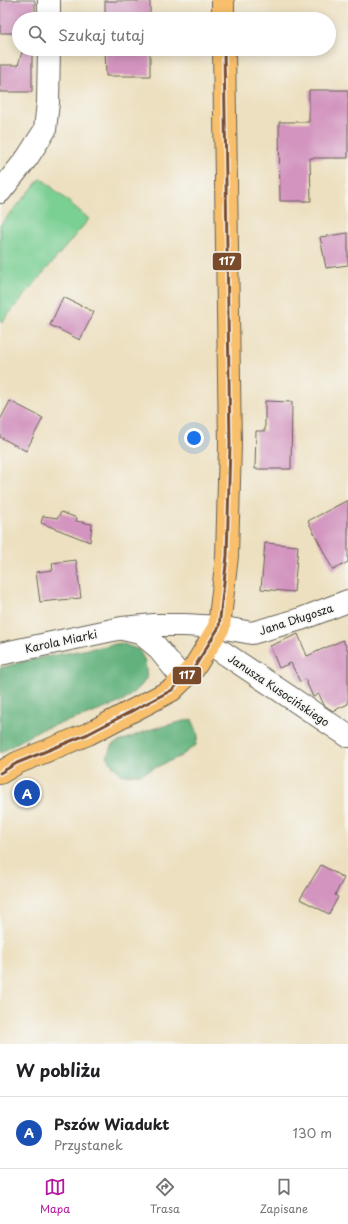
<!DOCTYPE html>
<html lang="pl">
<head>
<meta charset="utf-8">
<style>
  body { margin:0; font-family:"Playpen Sans",sans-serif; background:#f6f6f6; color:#202124 }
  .you { position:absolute; left:194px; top:438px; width:14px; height:14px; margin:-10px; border:3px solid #fff; border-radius:50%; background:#1a73e8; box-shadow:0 0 0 6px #1a73e833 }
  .badge { display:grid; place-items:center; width:26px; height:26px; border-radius:50%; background:#b5179e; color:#fff; font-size:13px; font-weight:700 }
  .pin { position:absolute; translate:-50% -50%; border:2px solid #fff; box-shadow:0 1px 4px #0006 }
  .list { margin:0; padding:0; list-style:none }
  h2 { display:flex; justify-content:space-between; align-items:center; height:52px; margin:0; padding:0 16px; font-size:17px }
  h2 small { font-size:13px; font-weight:400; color:#757577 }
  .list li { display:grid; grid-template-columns:26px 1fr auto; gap:12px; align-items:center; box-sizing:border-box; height:72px; padding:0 16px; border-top:1px solid #e0e0e0 }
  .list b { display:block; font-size:15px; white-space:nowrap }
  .list p { margin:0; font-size:13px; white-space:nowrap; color:#757577 }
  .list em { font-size:13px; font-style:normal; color:#757577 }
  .icon { flex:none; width:22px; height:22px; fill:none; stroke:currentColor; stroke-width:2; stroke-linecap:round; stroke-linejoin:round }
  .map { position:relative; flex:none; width:348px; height:1044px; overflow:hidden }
  .search { position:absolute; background:#fff; box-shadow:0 2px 10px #0003; left:12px; right:12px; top:12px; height:44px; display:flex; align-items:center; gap:10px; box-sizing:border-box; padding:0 14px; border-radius:22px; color:#757577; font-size:15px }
  .sheet { height:124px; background:#fff }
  nav { display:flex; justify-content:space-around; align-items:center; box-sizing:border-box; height:56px; border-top:1px solid #e0e0e0; background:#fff; font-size:11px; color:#757577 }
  nav a { display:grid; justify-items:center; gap:2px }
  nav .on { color:#b5179e }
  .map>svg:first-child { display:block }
</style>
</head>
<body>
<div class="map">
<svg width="348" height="1044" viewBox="0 0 348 1044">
  <rect width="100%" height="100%" fill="#f6f6f2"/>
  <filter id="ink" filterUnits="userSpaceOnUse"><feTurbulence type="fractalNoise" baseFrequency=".025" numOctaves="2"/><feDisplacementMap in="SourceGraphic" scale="8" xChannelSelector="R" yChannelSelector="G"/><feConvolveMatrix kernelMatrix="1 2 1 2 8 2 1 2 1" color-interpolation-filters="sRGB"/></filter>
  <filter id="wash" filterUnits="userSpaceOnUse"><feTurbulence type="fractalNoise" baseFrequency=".012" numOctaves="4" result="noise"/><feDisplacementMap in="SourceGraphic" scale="16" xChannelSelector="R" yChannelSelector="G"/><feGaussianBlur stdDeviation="0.9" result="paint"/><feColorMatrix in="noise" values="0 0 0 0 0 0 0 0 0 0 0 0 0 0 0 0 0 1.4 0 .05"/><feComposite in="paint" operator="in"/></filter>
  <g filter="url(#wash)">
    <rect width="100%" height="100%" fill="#ede0c0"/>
    <polygon fill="#7acf93" stroke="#4b7658" points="41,178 89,219 2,322 0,320 0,225"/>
    <g fill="#63b27d" stroke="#40674c">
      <polygon points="121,643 139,650 145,661 147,677 141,686 124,701 88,715 39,730 0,753 0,668 34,659"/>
      <polygon points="192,719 198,734 196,745 181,756 141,774 122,775 109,761 107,757 113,744 152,729"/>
    </g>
    <g id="blocks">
      <g fill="#d394bf">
        <polygon points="0,0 35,0 35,19 19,19 19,33 0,33"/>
        <rect x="105" y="1" width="45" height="18"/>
        <polygon points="23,49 32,49 32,92 0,92 0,65 18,65"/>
        <polygon points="105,49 150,49 150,76 106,76"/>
        <polygon points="309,90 348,90 348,158 310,158 311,201 280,201 279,122 309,122"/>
        <polygon points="348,233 348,265 326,268 320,237"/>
        <polygon points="63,297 94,312 80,340 50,325"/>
        <polygon points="10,401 43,418 26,451 0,437 0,420"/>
        <polygon points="265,401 292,402 291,469 255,469 256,431 265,431"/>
        <polygon points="348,500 348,562 333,570 308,521"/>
        <polygon points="61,512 77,518 76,521 92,524 90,542 41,523 43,516 58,518"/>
        <polygon points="265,543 298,546 294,592 261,589"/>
        <polygon points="76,560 81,598 40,602 36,572 53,570 52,563"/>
        <polygon points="298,634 307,656 343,640 348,651 348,704 333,711 324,705 319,694 313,697 305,679 300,682 291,663 279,668 270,646"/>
        <polygon points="321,865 344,878 335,895 338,897 329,914 300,899"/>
      </g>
    </g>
  </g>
  <g filter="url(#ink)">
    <use href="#blocks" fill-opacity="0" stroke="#656155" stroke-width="1"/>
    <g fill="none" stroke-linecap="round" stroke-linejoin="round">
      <defs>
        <g id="minor">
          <polyline points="49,19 49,0"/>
          <polyline points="0,192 27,158 45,130 48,102 49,49"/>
          <polyline points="123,629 140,633 156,646 183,679"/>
          <polyline points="209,643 348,736"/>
          <polyline points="0,654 122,628 154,625 184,625 219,627 252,633 301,619 348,601"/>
        </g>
        <g id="major">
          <polyline points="223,0 223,19"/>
          <polyline points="0,773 17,763 88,734 172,690 194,668 219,627 227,556 230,444 224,49"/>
        </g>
      </defs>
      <use href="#minor" stroke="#656155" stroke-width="24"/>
      <use href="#major" stroke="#656155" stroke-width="24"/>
      <use href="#minor" stroke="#fff" stroke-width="22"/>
      <use href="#major" stroke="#f8bf6c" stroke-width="22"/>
      <defs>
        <polyline id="bus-1" points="0,773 17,763 88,734 172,690 194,668 219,627 227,556 230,444 224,49"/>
      </defs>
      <use href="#bus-1" stroke="#f6f6f2" stroke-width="6"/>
      <use href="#bus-1" stroke="#7a4b2a" stroke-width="3"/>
    </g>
  </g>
  <g text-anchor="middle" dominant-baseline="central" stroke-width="3.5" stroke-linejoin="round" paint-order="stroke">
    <g font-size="11" fill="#1c1c1c" stroke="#f6f6f2">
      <text transform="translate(296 619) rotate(-18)">Jana Długosza</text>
      <text transform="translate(61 641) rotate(-12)">Karola Miarki</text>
      <text transform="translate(279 690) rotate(34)">Janusza Kusocińskiego</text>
    </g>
  </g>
  <g stroke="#f6f6f2" stroke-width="1.5">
    <rect x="212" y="252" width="30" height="19" rx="4" fill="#7a4b2a"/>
    <rect x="172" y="666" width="30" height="19" rx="4" fill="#7a4b2a"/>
  </g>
  <g font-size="11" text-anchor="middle" font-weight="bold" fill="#fff">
    <text x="227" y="265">117</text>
    <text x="187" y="679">117</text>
  </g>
</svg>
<div class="you"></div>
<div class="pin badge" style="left:27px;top:793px;background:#1a4fb4">A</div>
<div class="search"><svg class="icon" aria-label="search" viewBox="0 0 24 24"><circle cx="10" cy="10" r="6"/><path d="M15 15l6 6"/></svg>Szukaj tutaj</div>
</div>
<section class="sheet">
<h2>W pobliżu<small></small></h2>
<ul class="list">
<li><span class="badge" style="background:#1a4fb4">A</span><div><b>Pszów Wiadukt</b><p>Przystanek</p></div><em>130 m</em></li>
</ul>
</section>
<nav>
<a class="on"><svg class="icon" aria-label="map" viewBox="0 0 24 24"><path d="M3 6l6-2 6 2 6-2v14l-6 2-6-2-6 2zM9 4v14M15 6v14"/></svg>Mapa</a>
<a><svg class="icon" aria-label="directions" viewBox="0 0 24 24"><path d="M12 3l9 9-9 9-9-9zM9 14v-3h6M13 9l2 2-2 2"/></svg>Trasa</a>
<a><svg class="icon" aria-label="saved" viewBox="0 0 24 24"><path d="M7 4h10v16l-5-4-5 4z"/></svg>Zapisane</a>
</nav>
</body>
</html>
